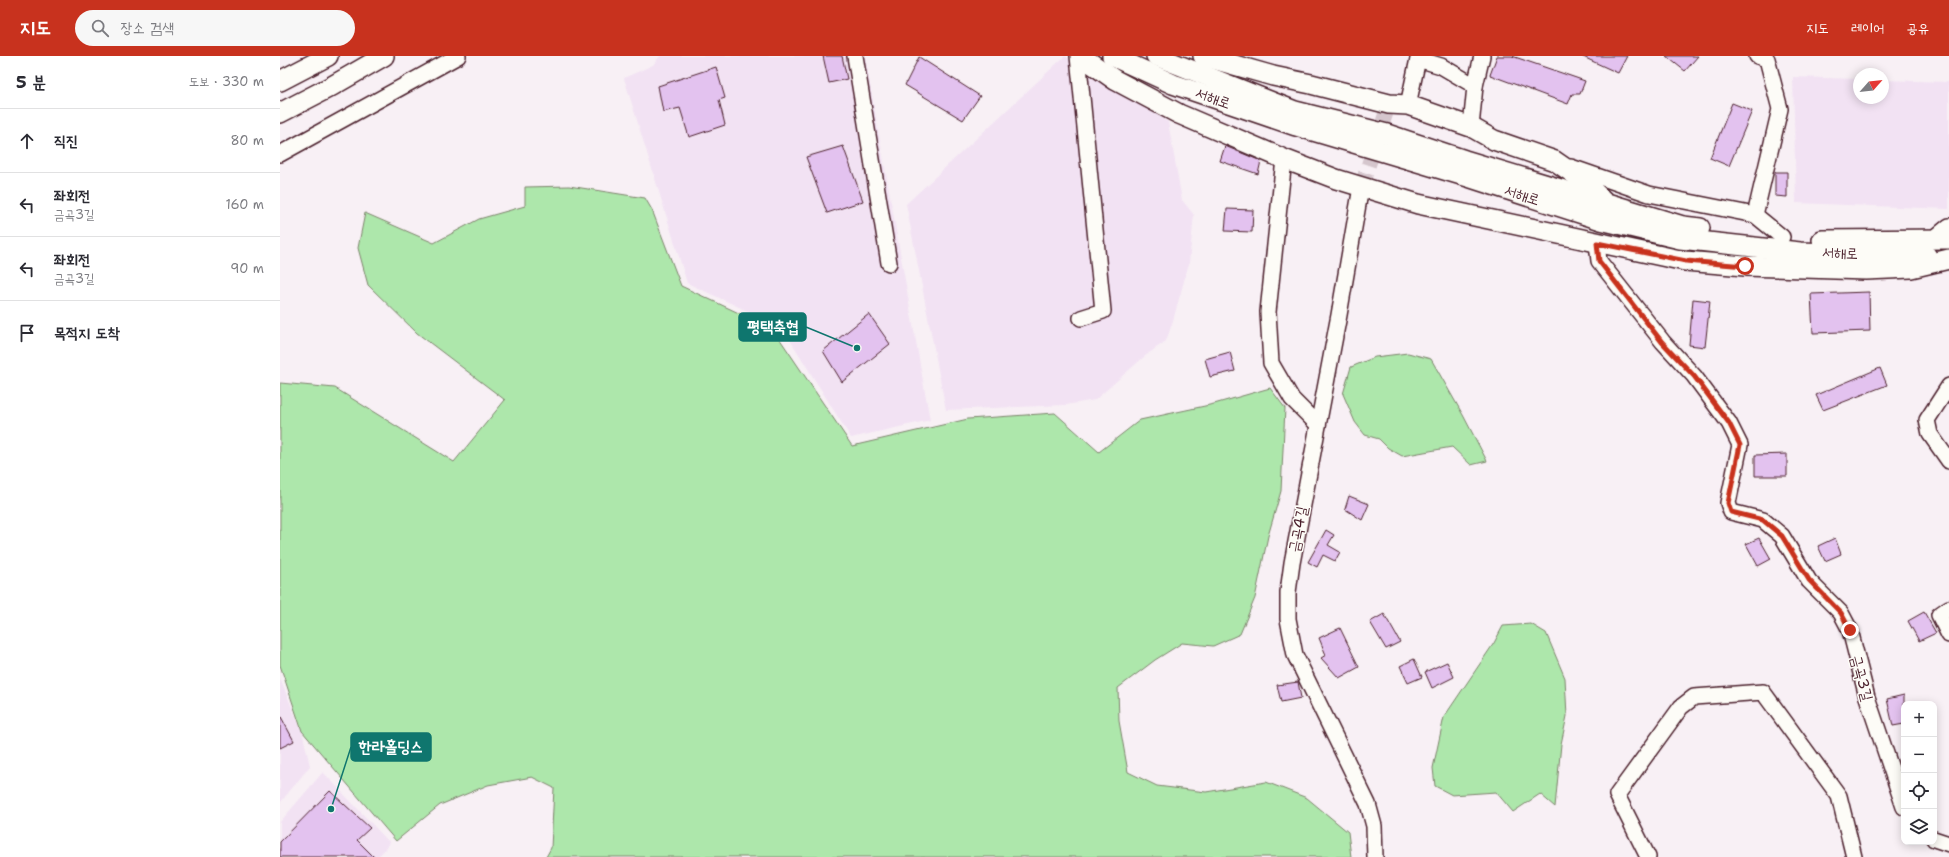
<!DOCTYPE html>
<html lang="ko">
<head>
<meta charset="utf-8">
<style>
  body { margin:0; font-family:"Shantell Sans","Poor Story",sans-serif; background:#f7f7f7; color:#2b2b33 }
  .controls { position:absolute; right:12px; bottom:12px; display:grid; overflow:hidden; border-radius:8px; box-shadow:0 2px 10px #0003 }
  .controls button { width:36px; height:36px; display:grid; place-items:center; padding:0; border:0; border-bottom:1px solid #e1e1e2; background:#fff; color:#2b2b33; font:20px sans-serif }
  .compass { position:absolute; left:1573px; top:12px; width:36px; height:36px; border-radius:50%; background:#fff; box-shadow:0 2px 10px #0003; rotate:63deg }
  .stop { position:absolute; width:12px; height:12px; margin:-9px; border:3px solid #c8321e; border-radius:50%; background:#fff }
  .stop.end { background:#c8321e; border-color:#fff; box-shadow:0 1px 4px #0008 }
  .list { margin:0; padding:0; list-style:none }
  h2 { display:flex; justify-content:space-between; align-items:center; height:52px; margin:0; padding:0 16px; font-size:17px }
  h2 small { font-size:13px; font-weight:400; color:#7c7c81 }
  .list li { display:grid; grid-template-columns:26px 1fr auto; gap:12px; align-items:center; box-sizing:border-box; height:64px; padding:0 16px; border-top:1px solid #e1e1e2 }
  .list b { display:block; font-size:15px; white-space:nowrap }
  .list p { margin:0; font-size:13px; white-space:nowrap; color:#7c7c81 }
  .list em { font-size:13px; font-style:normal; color:#7c7c81 }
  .icon { flex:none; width:22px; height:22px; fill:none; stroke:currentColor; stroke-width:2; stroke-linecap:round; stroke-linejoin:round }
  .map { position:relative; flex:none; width:1669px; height:801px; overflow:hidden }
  header { display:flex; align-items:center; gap:24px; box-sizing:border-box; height:56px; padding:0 20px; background:#c8321e; color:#fff }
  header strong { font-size:19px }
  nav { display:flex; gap:22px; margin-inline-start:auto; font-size:14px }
  .search { width:280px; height:36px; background:#f7f7f7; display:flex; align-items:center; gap:10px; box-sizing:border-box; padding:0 14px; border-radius:22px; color:#7c7c81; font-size:15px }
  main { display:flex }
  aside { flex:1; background:#fff }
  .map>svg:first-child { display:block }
</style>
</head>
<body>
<header>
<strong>지도</strong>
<div class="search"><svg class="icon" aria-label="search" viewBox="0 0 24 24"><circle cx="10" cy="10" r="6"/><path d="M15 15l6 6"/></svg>장소 검색</div>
<nav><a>지도</a><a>레이어</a><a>공유</a></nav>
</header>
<main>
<aside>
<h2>5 분<small>도보 · 330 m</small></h2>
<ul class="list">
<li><svg class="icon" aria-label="ahead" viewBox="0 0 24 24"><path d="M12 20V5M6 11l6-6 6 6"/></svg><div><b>직진</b></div><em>80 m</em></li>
<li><svg class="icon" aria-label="left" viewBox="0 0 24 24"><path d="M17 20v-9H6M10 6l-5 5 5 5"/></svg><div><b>좌회전</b><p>금곡3길</p></div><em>160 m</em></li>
<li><svg class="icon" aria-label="left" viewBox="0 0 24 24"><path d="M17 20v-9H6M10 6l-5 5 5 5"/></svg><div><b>좌회전</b><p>금곡3길</p></div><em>90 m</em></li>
<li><svg class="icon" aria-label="arrive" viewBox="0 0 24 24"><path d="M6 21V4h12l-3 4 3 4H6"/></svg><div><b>목적지 도착</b></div></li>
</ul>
</aside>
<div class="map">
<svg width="1669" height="801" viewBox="0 0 1669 801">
  <rect width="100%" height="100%" fill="#f8f0f5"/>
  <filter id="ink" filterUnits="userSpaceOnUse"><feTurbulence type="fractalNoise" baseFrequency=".025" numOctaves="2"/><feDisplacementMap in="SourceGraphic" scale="8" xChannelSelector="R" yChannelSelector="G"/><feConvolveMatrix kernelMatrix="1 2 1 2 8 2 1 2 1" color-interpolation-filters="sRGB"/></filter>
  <g filter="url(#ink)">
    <g fill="#f2e2f3">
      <polygon points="380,0 585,0 650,364 571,382 502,271 407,227 344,22 373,9"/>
      <polygon points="785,0 888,66 902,144 914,159 909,207 892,268 886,285 865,300 815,344 786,349 666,354 626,148"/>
      <polygon points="1513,21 1579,23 1579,42 1603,42 1603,24 1669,26 1669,153 1516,147"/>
      <polygon points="0,623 22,675 30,710 0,747"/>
      <polygon points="43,716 110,787 98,801 0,801 0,766"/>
    </g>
    <g fill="#ade7ab" stroke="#7c836b">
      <polygon points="289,130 365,142 372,154 401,230 493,273 572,390 688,363 775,357 819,396 860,364 934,348 990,332 1005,352 1001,435 988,480 975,542 960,578 933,590 902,587 875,604 838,632 839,665 848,716 877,730 926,736 986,726 1027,742 1068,776 1071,801 266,801 271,792 274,732 252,721 208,729 160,749 116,785 22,675 0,609 0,327 55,332 174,406 225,344 137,277 88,229 78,192 85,157 154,187 199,163 245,150 245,131"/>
      <polygon points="1128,297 1151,303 1183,359 1207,405 1191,409 1172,391 1122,400 1108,392 1099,383 1085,379 1075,366 1063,338 1071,311 1095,301"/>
      <polygon points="1251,568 1266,577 1285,622 1287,660 1281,688 1275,751 1260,738 1233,756 1216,736 1172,739 1155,730 1153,712 1164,661 1214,587 1223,570"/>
    </g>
    <g fill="#e3c2ef" stroke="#4a1f2b">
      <polygon points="543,0 562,0 567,23 549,27"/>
      <polygon points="1217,0 1232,0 1305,25 1300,38 1292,38 1288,48 1210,19"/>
      <polygon points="1301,0 1347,0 1338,17"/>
      <polygon points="1386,0 1418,0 1405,15"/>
      <polygon points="639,1 700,40 683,64 625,29"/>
      <polygon points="436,11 445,42 439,44 445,69 409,81 400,52 383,56 378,30"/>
      <polygon points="1452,47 1472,55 1449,110 1430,102"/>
      <polygon points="563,90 583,145 547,157 526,101"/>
      <polygon points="945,90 981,105 978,118 940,105"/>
      <polygon points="1495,116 1507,116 1507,141 1495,140"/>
      <polygon points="947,153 973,154 972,176 945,175"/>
      <polygon points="1589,236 1590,275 1533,277 1531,238"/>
      <polygon points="1413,243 1430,245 1425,291 1409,289"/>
      <polygon points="589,258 610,288 562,326 543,295"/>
      <polygon points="950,296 955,315 930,321 925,303"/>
      <polygon points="1600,312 1607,329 1543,354 1536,339"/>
      <polygon points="1507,398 1507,420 1475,420 1475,399"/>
      <polygon points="1069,440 1089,448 1082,464 1065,453"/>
      <polygon points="1046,474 1054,479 1048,489 1060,496 1055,505 1043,499 1037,511 1028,506"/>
      <polygon points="1479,482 1491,503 1478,510 1466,488"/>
      <polygon points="1555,482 1561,498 1545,505 1538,490"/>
      <polygon points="1644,556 1656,577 1639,585 1628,565"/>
      <polygon points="1104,558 1120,586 1106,593 1090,566"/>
      <polygon points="1060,572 1079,611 1059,622 1041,602 1046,599 1039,582"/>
      <polygon points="1134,603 1142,621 1128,627 1120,610"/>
      <polygon points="1167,606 1174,621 1152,632 1145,616"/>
      <polygon points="1018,626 1021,642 1001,646 997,629"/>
      <polygon points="1624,639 1624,668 1613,670 1607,643"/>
      <polygon points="0,659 14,685 0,692"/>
      <polygon points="50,735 90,772 77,784 94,801 0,801 0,786"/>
    </g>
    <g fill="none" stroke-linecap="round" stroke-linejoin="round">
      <polyline stroke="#d5c6cd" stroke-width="15" stroke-dasharray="15 8" stroke-linecap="butt" points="1081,131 1109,48"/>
      <defs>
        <g id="minor">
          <polyline points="575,0 609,207"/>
          <polyline points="798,0 823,255 801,262"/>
          <polyline points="1128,49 1138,3 1161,10 1195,30"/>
          <polyline points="1191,71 1195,30 1202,0"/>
          <polyline points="0,98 178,0"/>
          <polyline points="1004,103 988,256 991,307 1012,343 1038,369"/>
          <polyline points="1291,111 1369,138 1475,159 1502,181"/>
          <polyline points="1081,131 1059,259 1012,507 1008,536 1008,563 1015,599 1088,748 1094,770 1095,801"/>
          <polyline points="1475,159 1500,53 1487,3 1477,0"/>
          <polyline points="1652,184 1669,170"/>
          <polyline points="1317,187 1319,205 1383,286 1414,320 1449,367 1460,389 1448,447 1451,456 1483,464 1502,480 1529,525 1561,557 1570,574 1587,641 1624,751"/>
          <polyline points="1669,330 1647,364 1650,378 1669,405"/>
          <polyline points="1669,552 1659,559 1669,579"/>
          <polyline points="1654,783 1669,788"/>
          <polyline points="1368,801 1337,739 1401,651 1414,641 1483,636 1559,740 1574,801"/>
        </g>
        <g id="major">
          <polyline points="801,0 835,24 899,58 1004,103 1056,123 1138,148 1405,205 1465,210 1586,214 1631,212 1669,203"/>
          <polyline points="832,0 893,28 1016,70 1191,122 1321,164 1400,183 1520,196 1647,200"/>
          <polyline points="876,0 1015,55 1107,78 1185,104 1403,170 1420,172"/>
          <polyline points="923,0 993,20 1031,28 1109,48 1128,49 1191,71 1214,84 1275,105 1301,123 1323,144"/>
          <polyline points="0,25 48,0"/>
          <polyline points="0,57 52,30 104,0"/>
          <polyline points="1542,184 1669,183"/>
        </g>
      </defs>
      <use href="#minor" stroke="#4a1f2b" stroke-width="18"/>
      <use href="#major" stroke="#4a1f2b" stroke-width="22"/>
      <use href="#minor" stroke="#fdfcf7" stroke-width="15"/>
      <use href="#major" stroke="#fdfcf7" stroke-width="19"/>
    </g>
  </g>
  <g fill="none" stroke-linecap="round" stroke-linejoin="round" filter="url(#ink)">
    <polyline stroke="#c8321e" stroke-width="5" points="1465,210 1406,205 1317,187 1319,205 1382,286 1414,320 1449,367 1460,389 1448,447 1451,456 1483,464 1502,480 1529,524 1561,557 1570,574"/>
  </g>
  <g text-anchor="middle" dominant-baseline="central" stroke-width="3" stroke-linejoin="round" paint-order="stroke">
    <g font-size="15" fill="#4a1f2b" stroke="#fdfcf7">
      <text transform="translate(933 42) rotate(19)">서해로</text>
      <text transform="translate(1242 139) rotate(18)">서해로</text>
      <text transform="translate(1560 197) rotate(2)">서해로</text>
      <text transform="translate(1018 473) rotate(-79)">금곡4길</text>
      <text transform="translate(1582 622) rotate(75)">금곡3길</text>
    </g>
  </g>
  <path fill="none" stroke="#0f766e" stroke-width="1.5" d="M577 292L526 271M51 753L71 691"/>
  <g fill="#0f766e" stroke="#fdfcf7" stroke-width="1.5">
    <circle cx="577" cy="292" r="4"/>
    <circle cx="51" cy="753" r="4"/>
  </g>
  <g fill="#0f766e" stroke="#0f766e" stroke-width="1.5">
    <rect x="459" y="257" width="67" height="28" rx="4"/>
    <rect x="71" y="677" width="80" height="28" rx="4"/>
  </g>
  <g font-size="16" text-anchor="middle" font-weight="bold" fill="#fff">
    <text x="493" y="276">평택축협</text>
    <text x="111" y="696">한라홀딩스</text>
  </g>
</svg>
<div class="controls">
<button>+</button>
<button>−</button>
<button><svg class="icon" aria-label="locate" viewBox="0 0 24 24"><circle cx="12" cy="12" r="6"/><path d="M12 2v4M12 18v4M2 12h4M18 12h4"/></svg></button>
<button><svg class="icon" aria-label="layers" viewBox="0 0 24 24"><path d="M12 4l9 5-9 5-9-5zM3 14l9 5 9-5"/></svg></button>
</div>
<svg class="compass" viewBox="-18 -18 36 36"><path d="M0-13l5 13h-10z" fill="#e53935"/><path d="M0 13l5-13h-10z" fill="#7c7c81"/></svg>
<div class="stop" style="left:1465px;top:210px"></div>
<div class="stop end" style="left:1570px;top:574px"></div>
</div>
</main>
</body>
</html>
